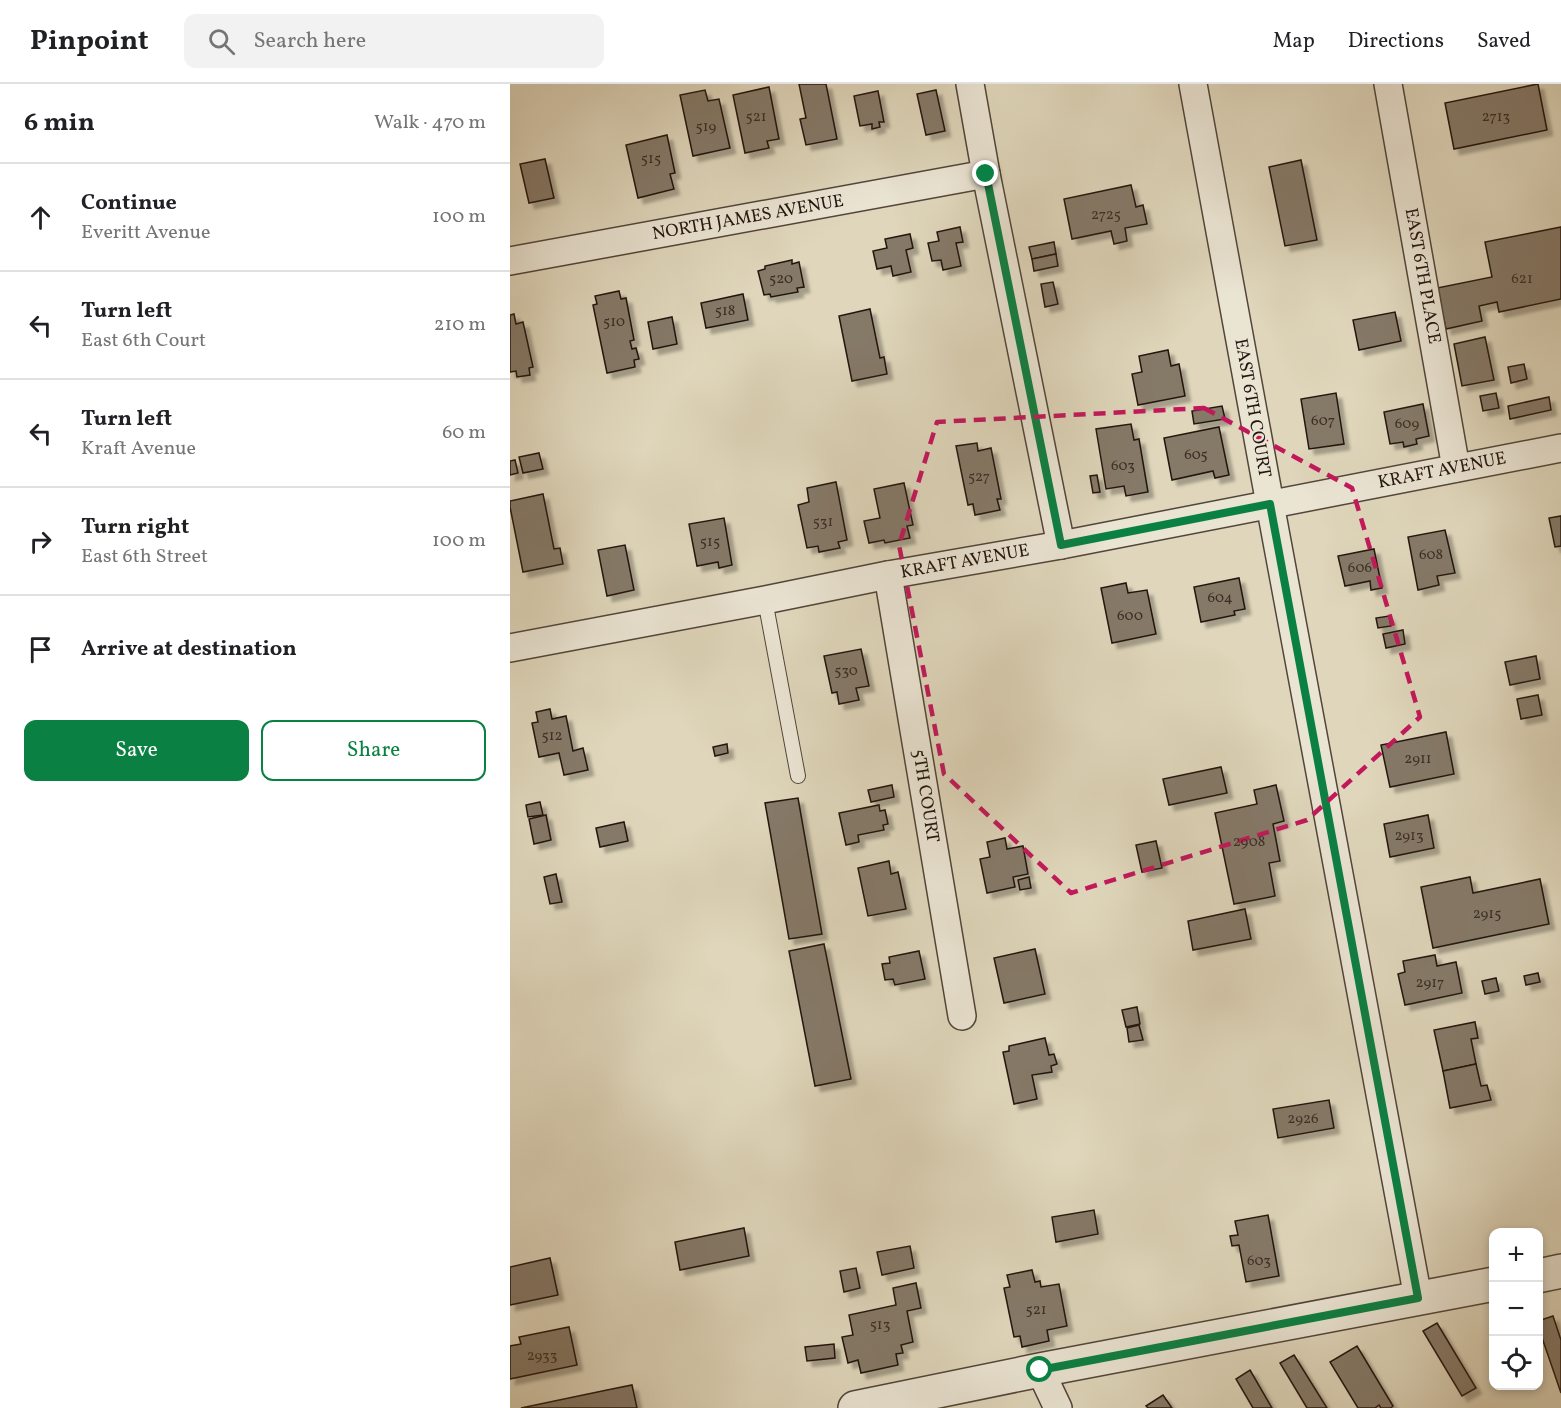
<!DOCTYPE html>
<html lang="en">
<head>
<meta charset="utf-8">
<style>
  body { margin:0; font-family:Vollkorn,serif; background:#f2f2f2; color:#202124 }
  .controls { position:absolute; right:18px; bottom:18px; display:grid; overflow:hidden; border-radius:12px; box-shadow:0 3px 9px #0003 }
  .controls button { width:54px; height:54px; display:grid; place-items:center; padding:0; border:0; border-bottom:2px solid #e0e0e0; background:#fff; color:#202124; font:30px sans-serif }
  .stop { position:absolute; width:18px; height:18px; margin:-14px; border:4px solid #0b8043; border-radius:50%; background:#fff }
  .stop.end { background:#0b8043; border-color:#fff; box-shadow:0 2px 6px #0008 }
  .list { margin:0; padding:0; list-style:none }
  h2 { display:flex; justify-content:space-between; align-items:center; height:78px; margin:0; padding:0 24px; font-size:26px }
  h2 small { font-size:20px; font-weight:400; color:#757577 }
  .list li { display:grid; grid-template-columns:39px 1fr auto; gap:18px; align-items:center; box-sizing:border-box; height:108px; padding:0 24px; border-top:2px solid #e0e0e0 }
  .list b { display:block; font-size:22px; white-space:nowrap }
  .list p { margin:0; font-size:20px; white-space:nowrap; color:#757577 }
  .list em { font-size:20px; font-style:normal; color:#757577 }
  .actions { display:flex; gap:12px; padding:18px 24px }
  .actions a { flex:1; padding:14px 0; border:2px solid #0b8043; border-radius:12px; text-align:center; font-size:21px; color:#0b8043 }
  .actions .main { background:#0b8043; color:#fff }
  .icon { flex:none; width:33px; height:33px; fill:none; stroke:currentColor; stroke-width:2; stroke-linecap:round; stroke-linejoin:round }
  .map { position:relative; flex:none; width:1051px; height:1324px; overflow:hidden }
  header { display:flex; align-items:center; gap:36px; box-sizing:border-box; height:84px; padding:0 30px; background:#fff; border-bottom:2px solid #e0e0e0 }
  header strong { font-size:28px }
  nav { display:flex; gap:33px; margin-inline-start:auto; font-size:21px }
  .search { width:420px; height:54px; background:#f2f2f2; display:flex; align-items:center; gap:15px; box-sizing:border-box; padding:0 21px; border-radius:12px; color:#757577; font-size:22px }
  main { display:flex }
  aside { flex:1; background:#fff }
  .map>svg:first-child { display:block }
</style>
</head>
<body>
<header>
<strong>Pinpoint</strong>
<div class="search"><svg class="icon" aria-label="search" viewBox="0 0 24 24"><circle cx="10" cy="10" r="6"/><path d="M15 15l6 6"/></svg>Search here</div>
<nav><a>Map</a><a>Directions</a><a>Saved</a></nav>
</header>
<main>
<aside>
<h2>6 min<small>Walk · 470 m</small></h2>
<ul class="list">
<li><svg class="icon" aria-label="ahead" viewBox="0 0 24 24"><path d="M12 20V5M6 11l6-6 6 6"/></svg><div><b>Continue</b><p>Everitt Avenue</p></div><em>100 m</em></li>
<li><svg class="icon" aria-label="left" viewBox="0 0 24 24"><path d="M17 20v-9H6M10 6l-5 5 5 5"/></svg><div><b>Turn left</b><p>East 6th Court</p></div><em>210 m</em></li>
<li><svg class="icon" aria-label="left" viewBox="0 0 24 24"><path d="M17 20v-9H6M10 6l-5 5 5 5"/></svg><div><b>Turn left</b><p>Kraft Avenue</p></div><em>60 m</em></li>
<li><svg class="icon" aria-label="right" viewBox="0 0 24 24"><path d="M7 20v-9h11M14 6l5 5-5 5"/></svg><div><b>Turn right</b><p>East 6th Street</p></div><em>100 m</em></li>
<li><svg class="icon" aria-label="arrive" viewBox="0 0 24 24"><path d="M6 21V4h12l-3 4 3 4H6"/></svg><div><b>Arrive at destination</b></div></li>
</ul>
<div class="actions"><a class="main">Save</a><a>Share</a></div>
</aside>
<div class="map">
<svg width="1051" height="1324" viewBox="0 0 1051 1324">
  <defs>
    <filter id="shadow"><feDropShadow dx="5.5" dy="5.5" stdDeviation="1.5" flood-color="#0004"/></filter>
  </defs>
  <rect width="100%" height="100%" fill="#dfd6bb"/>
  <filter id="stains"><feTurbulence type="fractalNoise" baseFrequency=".00333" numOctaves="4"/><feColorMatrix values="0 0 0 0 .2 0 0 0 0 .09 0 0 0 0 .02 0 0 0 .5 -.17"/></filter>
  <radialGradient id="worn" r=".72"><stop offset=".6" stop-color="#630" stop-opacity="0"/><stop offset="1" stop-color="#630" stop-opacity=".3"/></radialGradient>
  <g fill="#857968" stroke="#23150f" stroke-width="1.5" filter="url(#shadow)">
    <polygon points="289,0 316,0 327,55 296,61 290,35 296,34"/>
    <polygon points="1028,0 1037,46 944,65 935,19"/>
    <polygon points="259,3 269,55 257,57 259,64 235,69 223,11"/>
    <polygon points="195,6 198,17 209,15 220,64 183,72 170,11"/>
    <polygon points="426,6 435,47 416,51 407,10"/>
    <polygon points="368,7 374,38 369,38 370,43 362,45 362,40 350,42 344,12"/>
    <polygon points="157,51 165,89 160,90 164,105 128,114 116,61"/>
    <polygon points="35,75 44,114 19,119 10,80"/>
    <polygon points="791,76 807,156 775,162 759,83"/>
    <polygon points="621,101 626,123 633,121 637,140 615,144 617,157 604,160 601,147 562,155 554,115"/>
    <polygon points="450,143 453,158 446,159 451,182 433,186 431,176 422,177 418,159 429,157 427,148"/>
    <polygon points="1051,143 1051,215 989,228 987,218 969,222 972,237 936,245 927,204 982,193 975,158"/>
    <polygon points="400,150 403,164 396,166 401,188 383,192 381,182 367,185 363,167 377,164 375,155"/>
    <polygon points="544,158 546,170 522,175 519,163"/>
    <polygon points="546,170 548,182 524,187 522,175"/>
    <polygon points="282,176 282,180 289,178 294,203 287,204 288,208 261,213 260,210 254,211 248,187 255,185 255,182"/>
    <polygon points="543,198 548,220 535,223 531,200"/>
    <polygon points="109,207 111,215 116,214 124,256 120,257 122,265 126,264 129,275 124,276 125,283 97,289 83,221 87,220 85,212"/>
    <polygon points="233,210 238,236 196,244 191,219"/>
    <polygon points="360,225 370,274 374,273 377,290 342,297 329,232"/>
    <polygon points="885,228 891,257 849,266 843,236"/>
    <polygon points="4,230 6,240 13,238 23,283 19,284 20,291 7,293 6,287 0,288 0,231"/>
    <polygon points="162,233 167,260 143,265 138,238"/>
    <polygon points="975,253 984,296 952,302 944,260"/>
    <polygon points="658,266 661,282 669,280 675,312 628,321 622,290 632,288 629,272"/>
    <polygon points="1014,280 1017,295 1001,299 998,283"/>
    <polygon points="826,309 834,360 799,365 791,315"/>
    <polygon points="986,309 989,324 973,327 970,312"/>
    <polygon points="1039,313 1041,326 1000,335 998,322"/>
    <polygon points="913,320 919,352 906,355 907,360 894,363 893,358 880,360 874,328"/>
    <polygon points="712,322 715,335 684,340 682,327"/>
    <polygon points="621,340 624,356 629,355 638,408 616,412 614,402 596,405 586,345"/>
    <polygon points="709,343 719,391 705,394 703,387 662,396 654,354"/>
    <polygon points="467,359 468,367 481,364 491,415 487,415 490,426 465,431 463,420 458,421 446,362"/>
    <polygon points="29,369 33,385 13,389 9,373"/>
    <polygon points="5,376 8,389 0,391 0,377"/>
    <polygon points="587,391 590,408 583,409 580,392"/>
    <polygon points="326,398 337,456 328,458 330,464 309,468 308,462 297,464 288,421 299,418 297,404"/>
    <polygon points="394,399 403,441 397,442 400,454 375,459 374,456 359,459 354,437 370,434 364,405"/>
    <polygon points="33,410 44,465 50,464 53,480 13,488 0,423 0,417"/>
    <polygon points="1051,432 1051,462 1045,463 1039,434"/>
    <polygon points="214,434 222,481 209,484 208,478 187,482 179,440"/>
    <polygon points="935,446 945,489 927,492 929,501 908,506 898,453"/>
    <polygon points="115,461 124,506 97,512 88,466"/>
    <polygon points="864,465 872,504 861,506 860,497 835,502 828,472"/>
    <polygon points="729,494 735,525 724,527 725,531 691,538 684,503"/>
    <polygon points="616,499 618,509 637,506 646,550 602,559 591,504"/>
    <polygon points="879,532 881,542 868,544 866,534"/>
    <polygon points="893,546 895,560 876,564 873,550"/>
    <polygon points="351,565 359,602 346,604 349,616 329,620 327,608 322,609 314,572"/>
    <polygon points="1026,572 1030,595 1000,601 995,578"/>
    <polygon points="1028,611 1032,631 1011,635 1007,615"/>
    <polygon points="40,625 42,635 56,632 63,667 73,664 78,686 54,691 49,669 29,673 22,639 28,638 26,628"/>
    <polygon points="936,648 944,690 880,703 871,661"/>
    <polygon points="217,660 218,669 205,672 203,663"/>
    <polygon points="711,683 717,709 659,721 653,695"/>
    <polygon points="382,701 384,713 361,718 358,706"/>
    <polygon points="766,701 774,737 763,740 770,777 759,779 765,812 724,820 705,729 747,720 744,706"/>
    <polygon points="288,714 312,850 279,855 255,719"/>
    <polygon points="30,718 33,731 18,733 16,721"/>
    <polygon points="369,721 370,727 375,726 378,740 373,741 374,746 348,751 349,758 336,761 329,729"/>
    <polygon points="36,731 41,756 24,760 19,735"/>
    <polygon points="918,731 924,764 880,773 874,740"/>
    <polygon points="114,738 118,757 90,763 86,744"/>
    <polygon points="495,754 497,765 513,762 518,790 503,793 505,803 477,809 470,775 480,773 477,758"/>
    <polygon points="646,757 652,784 632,788 626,761"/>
    <polygon points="379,777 381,790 388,788 396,825 358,832 348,784"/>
    <polygon points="46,790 52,818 40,820 34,793"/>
    <polygon points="519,793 521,804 510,806 508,796"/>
    <polygon points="960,793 963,809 1030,795 1039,840 923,864 911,803"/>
    <polygon points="735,825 741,855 683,866 678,837"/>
    <polygon points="314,860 341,995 305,1002 279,867"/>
    <polygon points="525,865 535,910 494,919 484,874"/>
    <polygon points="409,867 415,895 385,901 383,895 375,896 372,880 380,879 379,873"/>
    <polygon points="925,871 927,882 946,878 952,909 895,921 888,890 895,888 893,877"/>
    <polygon points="1028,889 1030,898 1016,901 1014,892"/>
    <polygon points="986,894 989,907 975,910 972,897"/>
    <polygon points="627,923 630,940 616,943 612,926"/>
    <polygon points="965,938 968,954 961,955 966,980 933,987 924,946"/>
    <polygon points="629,941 633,956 619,958 617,944"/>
    <polygon points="535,954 539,971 544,970 547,980 541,982 542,988 522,991 527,1015 504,1020 493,968 499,967 499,962"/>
    <polygon points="966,980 971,1002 977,1001 981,1016 940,1024 933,987"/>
    <polygon points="819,1016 824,1044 768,1054 763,1025"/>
    <polygon points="584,1126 588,1150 546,1158 542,1133"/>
    <polygon points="758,1131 769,1192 736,1198 729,1161 722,1162 720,1152 728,1151 725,1137"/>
    <polygon points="234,1144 239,1172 170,1186 165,1158"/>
    <polygon points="400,1162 404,1184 372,1191 367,1168"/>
    <polygon points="40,1174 48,1211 0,1221 0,1183"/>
    <polygon points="346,1184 350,1204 334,1208 330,1187"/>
    <polygon points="522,1186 525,1198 530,1197 531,1203 549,1200 557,1242 537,1246 539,1257 512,1263 510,1252 504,1253 494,1204 500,1203 497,1191"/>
    <polygon points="406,1199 411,1224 397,1227 403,1258 391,1261 393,1269 386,1270 388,1281 351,1289 348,1276 338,1279 332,1253 343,1251 339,1231 386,1221 383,1204"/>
    <polygon points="1043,1232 1051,1256 1051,1309 1028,1242 1028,1237"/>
    <polygon points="927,1239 966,1304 952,1312 913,1247"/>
    <polygon points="59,1243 67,1281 0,1295 0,1262 11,1260 9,1253"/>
    <polygon points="324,1260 325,1274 297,1277 295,1263"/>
    <polygon points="847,1262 883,1322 881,1324 871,1324 869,1321 865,1324 848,1324 820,1278"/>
    <polygon points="784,1271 817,1324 797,1324 770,1279"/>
    <polygon points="740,1286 762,1324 743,1324 726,1295"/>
    <polygon points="122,1301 127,1324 11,1324 97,1306"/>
    <polygon points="653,1311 662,1324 638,1324 636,1322"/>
  </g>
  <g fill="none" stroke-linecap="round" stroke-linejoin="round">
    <defs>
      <polyline id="service" points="255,516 288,692"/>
      <g id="minor">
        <polyline points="460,0 476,90 551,461"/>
        <polyline points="683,0 760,420 908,1214"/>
        <polyline points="878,0 946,384"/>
        <polyline points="0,177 476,90"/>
        <polyline points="378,491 452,932"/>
        <polyline points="0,564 255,516 378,491 551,461 1051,364"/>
        <polyline points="530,1286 548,1324"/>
      </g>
      <g id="tertiary">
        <polyline points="1028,1192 1051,1187"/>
        <polyline points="345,1324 530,1286 984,1200"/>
      </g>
    </defs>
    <use href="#service" stroke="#52453a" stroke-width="16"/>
    <use href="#minor" stroke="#52453a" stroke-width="30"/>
    <use href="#tertiary" stroke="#52453a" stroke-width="36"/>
    <use href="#service" stroke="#eae4d3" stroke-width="14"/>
    <use href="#minor" stroke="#eae4d3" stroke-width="27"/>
    <use href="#tertiary" stroke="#eae4d3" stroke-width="33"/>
  </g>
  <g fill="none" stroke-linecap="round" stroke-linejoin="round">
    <polyline stroke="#0b8043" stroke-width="8" points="476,90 551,461 760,420 908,1214 530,1286"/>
  </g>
  <path fill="none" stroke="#c2185b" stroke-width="4.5" stroke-dasharray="12 8" stroke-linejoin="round" d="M694,324L842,404L910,633L797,736L561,809L434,690L389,461L427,338Z"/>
  <g text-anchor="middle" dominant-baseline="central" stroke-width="4.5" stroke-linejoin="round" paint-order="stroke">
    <g font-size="15" fill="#3c2e25">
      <text x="246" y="33">521</text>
      <text x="986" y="33">2713</text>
      <text x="196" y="43">519</text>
      <text x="141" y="75">515</text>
      <text x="596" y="131">2725</text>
      <text x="271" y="195">520</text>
      <text x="1012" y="195">621</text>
      <text x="215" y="227">518</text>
      <text x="104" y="238">510</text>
      <text x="813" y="337">607</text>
      <text x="897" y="340">609</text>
      <text x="686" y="371">605</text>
      <text x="613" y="382">603</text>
      <text x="469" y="393">527</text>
      <text x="313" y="438">531</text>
      <text x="200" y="458">515</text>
      <text x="921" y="471">608</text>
      <text x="850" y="484">606</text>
      <text x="710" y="514">604</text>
      <text x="620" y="532">600</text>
      <text x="336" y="587">530</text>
      <text x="42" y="652">512</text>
      <text x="908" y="675">2911</text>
      <text x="899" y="752">2913</text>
      <text x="739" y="758">2908</text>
      <text x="977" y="830">2915</text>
      <text x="920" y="899">2917</text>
      <text x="793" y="1035">2926</text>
      <text x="749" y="1177">603</text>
      <text x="526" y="1226">521</text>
      <text x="370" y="1241">513</text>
      <text x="32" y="1272">2933</text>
    </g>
    <g font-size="18" fill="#23150f" stroke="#eae4d3">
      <text transform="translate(238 134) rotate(-10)">NORTH JAMES AVENUE</text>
      <text transform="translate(912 192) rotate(80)">EAST 6TH PLACE</text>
      <text transform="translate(742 324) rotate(80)">EAST 6TH COURT</text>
      <text transform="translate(932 387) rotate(-11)">KRAFT AVENUE</text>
      <text transform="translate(455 478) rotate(-10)">KRAFT AVENUE</text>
      <text transform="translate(415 712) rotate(81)">5TH COURT</text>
    </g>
  </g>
  <rect width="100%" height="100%" filter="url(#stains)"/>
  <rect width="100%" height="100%" fill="url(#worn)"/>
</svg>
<div class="controls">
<button>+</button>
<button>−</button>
<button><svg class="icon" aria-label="locate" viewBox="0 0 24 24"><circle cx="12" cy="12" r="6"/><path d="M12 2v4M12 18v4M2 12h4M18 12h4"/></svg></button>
</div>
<div class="stop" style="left:530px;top:1286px"></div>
<div class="stop end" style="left:476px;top:90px"></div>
</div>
</main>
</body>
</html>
